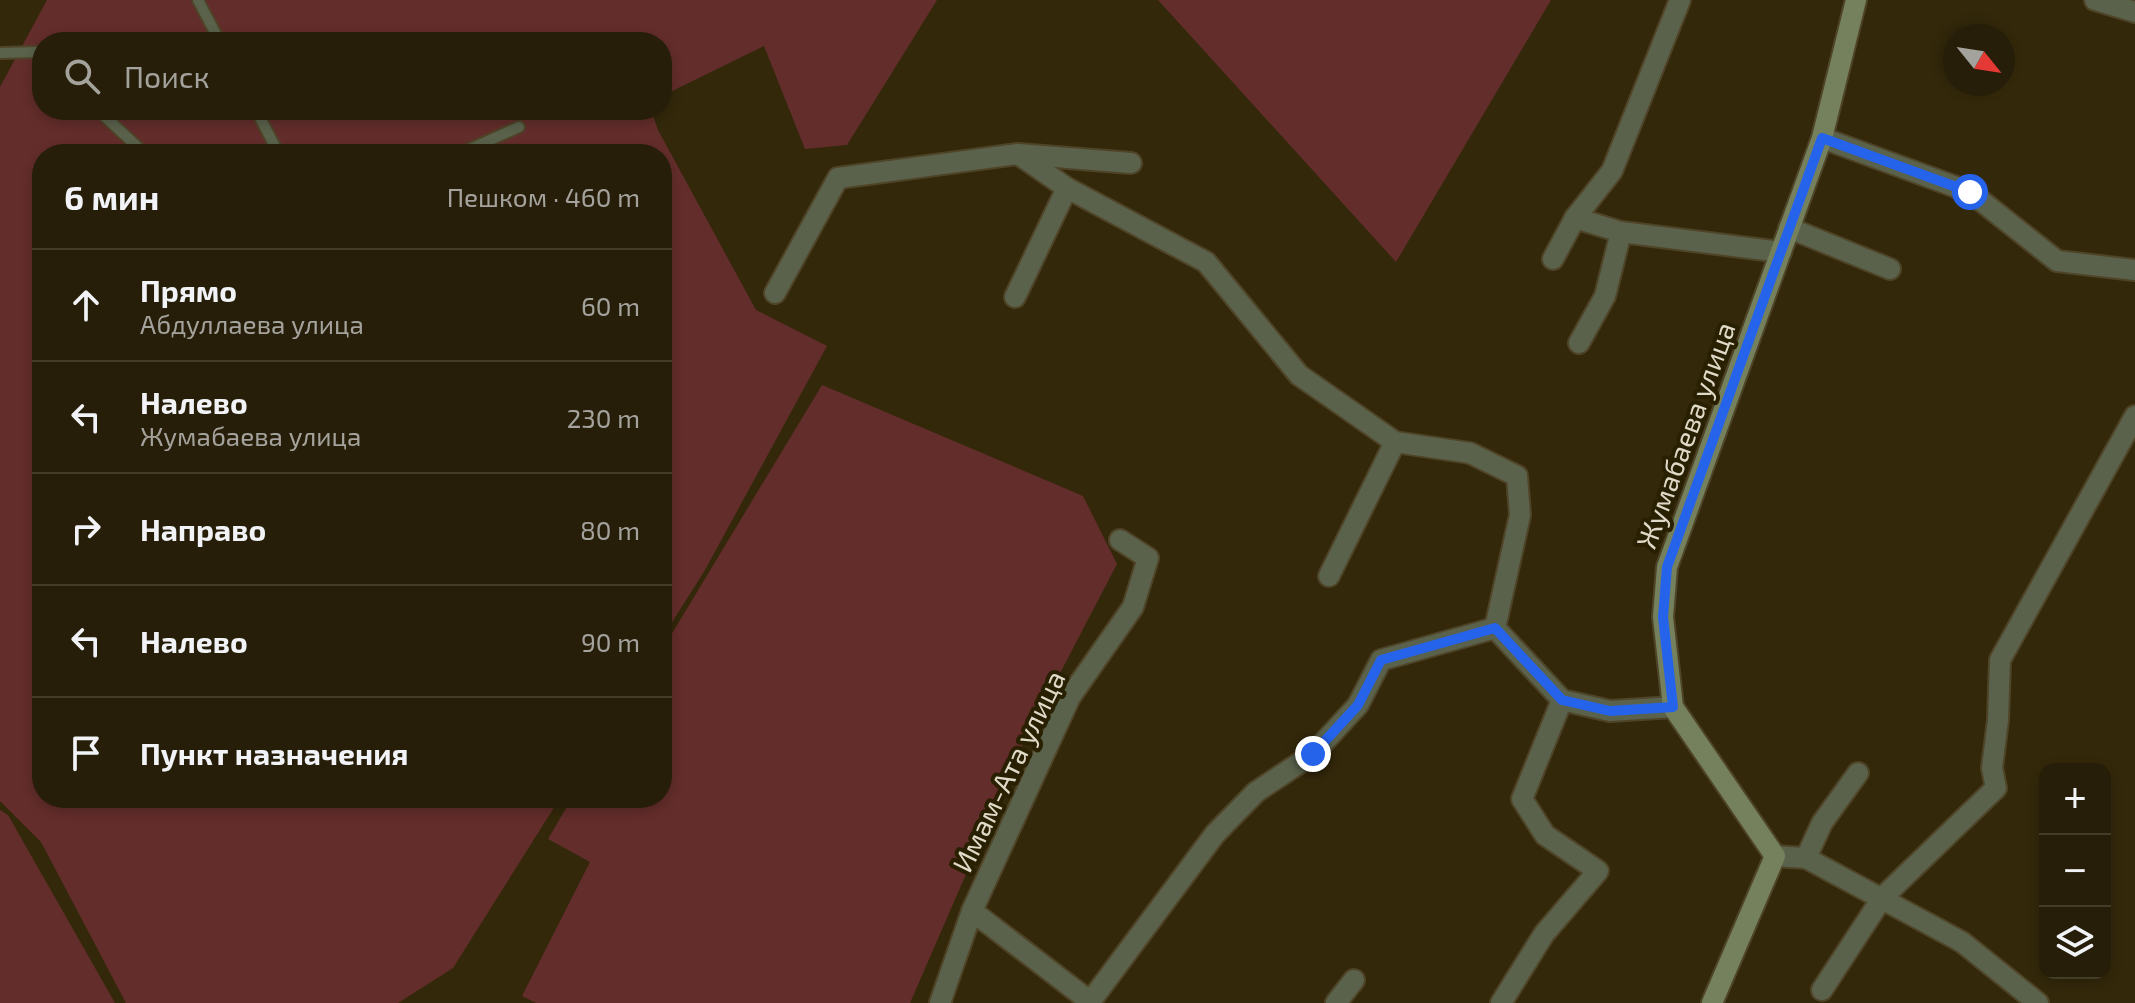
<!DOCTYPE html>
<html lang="ru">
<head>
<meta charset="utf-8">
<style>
  body { margin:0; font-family:"Exo 2",sans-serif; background:#2e2712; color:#f1f3f6 }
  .controls { position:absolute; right:24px; bottom:24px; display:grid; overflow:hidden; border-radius:16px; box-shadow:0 4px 12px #0003 }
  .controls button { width:72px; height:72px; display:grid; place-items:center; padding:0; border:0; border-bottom:2px solid #423c29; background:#261e08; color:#f1f3f6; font:40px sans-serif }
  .compass { position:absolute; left:1943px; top:24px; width:72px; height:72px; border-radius:50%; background:#261e08; box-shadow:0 4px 12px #0003; rotate:120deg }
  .stop { position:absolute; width:24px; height:24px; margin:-18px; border:6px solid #2563eb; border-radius:50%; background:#fff }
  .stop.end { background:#2563eb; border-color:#fff; box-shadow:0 2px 8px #0008 }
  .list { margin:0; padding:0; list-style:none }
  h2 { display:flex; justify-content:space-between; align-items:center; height:104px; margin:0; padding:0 32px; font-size:34px }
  h2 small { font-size:26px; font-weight:400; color:#a4a29c }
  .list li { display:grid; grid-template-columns:52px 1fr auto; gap:24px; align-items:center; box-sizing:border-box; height:112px; padding:0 32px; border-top:2px solid #423c29 }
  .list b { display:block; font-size:30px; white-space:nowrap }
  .list p { margin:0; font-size:26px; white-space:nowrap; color:#a4a29c }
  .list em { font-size:26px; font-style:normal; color:#a4a29c }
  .icon { flex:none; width:44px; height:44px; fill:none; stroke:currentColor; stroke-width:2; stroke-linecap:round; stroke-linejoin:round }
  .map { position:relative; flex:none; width:2135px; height:1003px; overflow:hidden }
  .search { position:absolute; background:#261e08; box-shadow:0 4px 12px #0003; left:32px; top:32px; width:640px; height:88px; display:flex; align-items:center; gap:20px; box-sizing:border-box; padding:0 28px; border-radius:32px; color:#a4a29c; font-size:30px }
  .panel { position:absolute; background:#261e08; box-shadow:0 4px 12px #0003; left:32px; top:144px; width:640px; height:664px; border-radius:32px }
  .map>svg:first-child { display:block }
</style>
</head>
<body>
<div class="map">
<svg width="2135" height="1003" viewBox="0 0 2135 1003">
  <rect width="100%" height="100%" fill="#33280a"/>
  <g fill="#632d2b">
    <polygon points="47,0 937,0 847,145 805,149 764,46 662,96 662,42 42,42 42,110 651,110 658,130 756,310 827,346 705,570 662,638 662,154 42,154 42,798 560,798 453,968 398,1003 126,1003 41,842 0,801 0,87"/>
    <polygon points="1158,0 1551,0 1396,262"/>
    <polygon points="822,385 1083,496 1117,564 1020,750 910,1003 536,1003 522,996 590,862 548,839 572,798 662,798 662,650"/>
    <polygon points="0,810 8,815 115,1003 0,1003"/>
  </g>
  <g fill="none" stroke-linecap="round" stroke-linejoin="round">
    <defs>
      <g id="lane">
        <polyline points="198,0 220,42"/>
        <polyline points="0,53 36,52 42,58"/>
        <polyline points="98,110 145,154"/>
        <polyline points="256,110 279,154"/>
        <polyline points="459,154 519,127"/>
      </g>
      <g id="street">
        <polyline points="2095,0 2135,12"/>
        <polyline points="1822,138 1970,192 2057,261 2135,270"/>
        <polyline points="1018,154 1067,188 1206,262 1299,375 1395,442 1470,453 1517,476 1520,515 1495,628 1562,700 1610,711 1673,707"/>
        <polyline points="1575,218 1621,232 1781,252"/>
        <polyline points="1789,228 1890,269"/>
        <polyline points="1553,259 1575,218 1612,171 1680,0"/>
        <polyline points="775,293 838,178 1018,154 1131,163"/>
        <polyline points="1015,297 1067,188"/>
        <polyline points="1579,343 1605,296 1621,232"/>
        <polyline points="1329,576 1395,442"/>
        <polyline points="1775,856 1806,858 1962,942 2038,1003"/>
        <polyline points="1806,858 1822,823 1858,773"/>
        <polyline points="972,911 1092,1003"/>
        <polyline points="1822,990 1882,898 1996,788 1992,768 1998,720 2000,660 2135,416"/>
        <polyline points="1090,1002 1215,834 1256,792 1313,754 1358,705 1381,660 1495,628"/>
        <polyline points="940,1003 972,911 1070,697 1133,607 1148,558 1120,540"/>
        <polyline points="1336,1003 1354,980"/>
        <polyline points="1501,1003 1544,934 1598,871 1545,835 1522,799 1562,700"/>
      </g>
      <polyline id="secondary" points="1712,1003 1775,856 1673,707 1663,617 1667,567 1822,138 1856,0"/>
    </defs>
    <use href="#lane" stroke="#4f4428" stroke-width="14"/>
    <use href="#street" stroke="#4f4428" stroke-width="24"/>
    <use href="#secondary" stroke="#4f4428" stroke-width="24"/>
    <use href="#lane" stroke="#5a624b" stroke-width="10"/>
    <use href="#street" stroke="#5a624b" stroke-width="20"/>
    <use href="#secondary" stroke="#75815d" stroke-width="20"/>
  </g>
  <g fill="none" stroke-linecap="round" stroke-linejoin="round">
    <polyline stroke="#2563eb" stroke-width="10" points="1313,754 1358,705 1381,660 1495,628 1562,700 1610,711 1673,707 1663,617 1667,567 1822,138 1970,192"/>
  </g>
  <g text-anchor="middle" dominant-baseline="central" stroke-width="8" stroke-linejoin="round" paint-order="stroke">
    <g font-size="28" fill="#dfd9c8" stroke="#291f01">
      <text transform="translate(1685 435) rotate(-70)">Жумабаева улица</text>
      <text transform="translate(1008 771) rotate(-64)">Имам-Ата улица</text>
    </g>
  </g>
</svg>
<div class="controls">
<button>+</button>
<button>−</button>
<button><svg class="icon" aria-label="layers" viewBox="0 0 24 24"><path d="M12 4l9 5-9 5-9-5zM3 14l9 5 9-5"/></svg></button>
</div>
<svg class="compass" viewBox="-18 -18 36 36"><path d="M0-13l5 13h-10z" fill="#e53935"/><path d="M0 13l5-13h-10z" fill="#a4a29c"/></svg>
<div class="stop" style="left:1970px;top:192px"></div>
<div class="stop end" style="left:1313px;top:754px"></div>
<div class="search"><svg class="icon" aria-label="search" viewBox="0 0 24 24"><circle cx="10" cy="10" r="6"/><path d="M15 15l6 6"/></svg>Поиск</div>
<section class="panel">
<h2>6 мин<small>Пешком · 460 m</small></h2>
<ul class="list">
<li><svg class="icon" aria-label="ahead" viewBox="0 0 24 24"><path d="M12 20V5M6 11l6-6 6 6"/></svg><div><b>Прямо</b><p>Абдуллаева улица</p></div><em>60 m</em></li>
<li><svg class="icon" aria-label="left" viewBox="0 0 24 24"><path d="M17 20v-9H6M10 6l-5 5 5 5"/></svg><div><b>Налево</b><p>Жумабаева улица</p></div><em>230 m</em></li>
<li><svg class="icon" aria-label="right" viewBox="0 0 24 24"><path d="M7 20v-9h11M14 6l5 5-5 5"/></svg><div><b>Направо</b></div><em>80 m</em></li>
<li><svg class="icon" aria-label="left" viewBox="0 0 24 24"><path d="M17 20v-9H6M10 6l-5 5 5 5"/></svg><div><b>Налево</b></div><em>90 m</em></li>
<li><svg class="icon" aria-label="arrive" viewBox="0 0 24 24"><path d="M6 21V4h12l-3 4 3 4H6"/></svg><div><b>Пункт назначения</b></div></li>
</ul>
</section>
</div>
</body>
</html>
